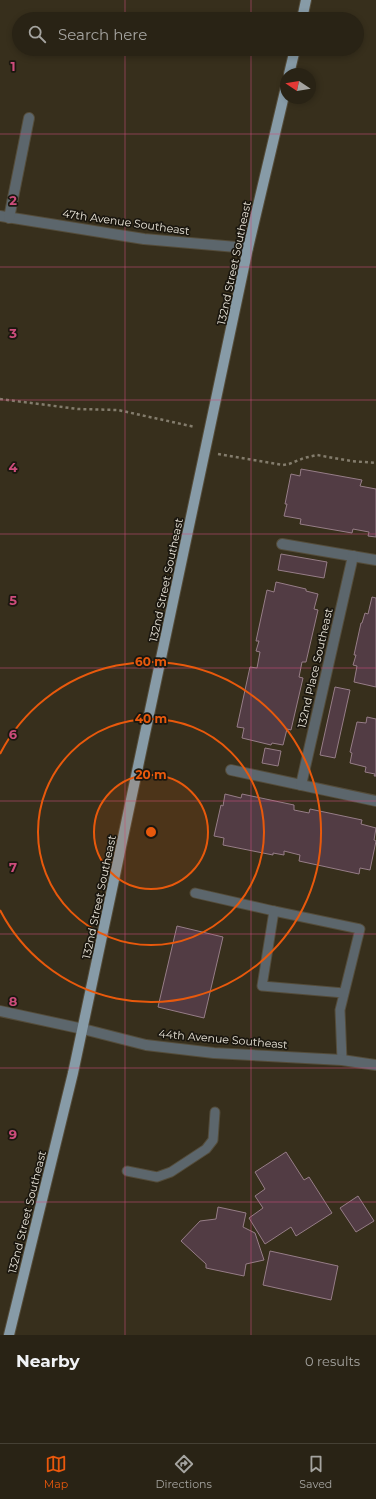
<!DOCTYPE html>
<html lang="en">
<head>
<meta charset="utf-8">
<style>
  body { margin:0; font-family:Montserrat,sans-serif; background:#352f22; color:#f1f3f6 }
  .compass { position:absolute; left:280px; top:68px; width:36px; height:36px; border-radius:50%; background:#292315; box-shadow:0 2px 6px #0003; rotate:282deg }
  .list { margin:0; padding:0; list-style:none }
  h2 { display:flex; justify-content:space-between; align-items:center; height:52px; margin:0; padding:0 16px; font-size:17px }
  h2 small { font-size:13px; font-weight:400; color:#a5a4a0 }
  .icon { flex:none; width:22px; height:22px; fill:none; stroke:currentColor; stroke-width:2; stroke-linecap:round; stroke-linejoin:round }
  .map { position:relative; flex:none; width:376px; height:1335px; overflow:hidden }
  .search { position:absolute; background:#292315; box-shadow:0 2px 6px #0003; left:12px; right:12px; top:12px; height:44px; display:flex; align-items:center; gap:10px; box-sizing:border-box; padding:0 14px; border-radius:22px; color:#a5a4a0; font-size:15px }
  .sheet { height:108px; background:#292315 }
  nav { display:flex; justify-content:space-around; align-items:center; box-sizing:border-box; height:56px; border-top:1px solid #454034; background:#292315; font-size:11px; color:#a5a4a0 }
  nav a { display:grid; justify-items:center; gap:2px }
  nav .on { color:#ea580c }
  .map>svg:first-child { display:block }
</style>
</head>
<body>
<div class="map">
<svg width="376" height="1335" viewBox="0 0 376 1335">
  <rect width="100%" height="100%" fill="#372f1c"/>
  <g fill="#523c44" stroke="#967d87">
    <polygon points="301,469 362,480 360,486 376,489 376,537 368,536 369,532 353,529 352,533 300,524 301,519 284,516 287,504 285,504 291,474 300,476"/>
    <polygon points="281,554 327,562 324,578 278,570"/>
    <polygon points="276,582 306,589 306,591 318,594 314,609 318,610 306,662 302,662 299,677 303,678 291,730 287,729 283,745 272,743 271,745 242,738 244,728 237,727 250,667 257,668 260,652 256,651 259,641 256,641 267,590 274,592"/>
    <polygon points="372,597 376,598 376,687 354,682 357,666 353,665 356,655 354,655 361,623 362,623 365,613 368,614"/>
    <polygon points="335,687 350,690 335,758 320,755"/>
    <polygon points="367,717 376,719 376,776 374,776 375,774 365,772 366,767 350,763 352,753 350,752 357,722 366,723"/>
    <polygon points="265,748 281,751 278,766 262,763"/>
    <polygon points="225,794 241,798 242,794 294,805 294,810 309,813 310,809 362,820 361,824 376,828 374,840 376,841 370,870 360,868 359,874 299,861 300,855 284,851 284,855 273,853 273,855 223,845 224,838 214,836 221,805 223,806"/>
    <polygon points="177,926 223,937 204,1018 158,1007"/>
    <polygon points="286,1152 304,1180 309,1177 332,1213 296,1236 291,1227 265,1244 249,1218 263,1208 255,1196 265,1189 255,1172"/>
    <polygon points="358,1196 374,1221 356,1232 340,1208"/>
    <polygon points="218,1207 246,1213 243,1227 255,1233 264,1260 246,1264 244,1276 206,1268 206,1264 181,1241 200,1221 216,1219"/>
    <polygon points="270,1251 338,1266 331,1300 263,1285"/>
  </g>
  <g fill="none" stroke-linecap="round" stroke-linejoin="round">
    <defs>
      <g id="service">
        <polyline points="195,893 274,911"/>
        <polyline points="342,1060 340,1010 360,929 274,911 262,986 344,993"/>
        <polyline points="127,1171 157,1177 171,1172 206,1149 213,1140 215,1112"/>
      </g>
      <g id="minor">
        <polyline points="0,216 144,239 248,248"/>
        <polyline points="9,218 29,118"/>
        <polyline points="282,544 376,560"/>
        <polyline points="231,770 376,801"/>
        <polyline points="301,785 353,556"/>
        <polyline points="0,1011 83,1029 146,1045 214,1053 342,1060 376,1065"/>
      </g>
      <g id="primary">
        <polyline points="302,19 306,0"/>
        <polyline points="289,74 295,49"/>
        <polyline points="9,1335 73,1073 248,248 286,87"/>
      </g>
    </defs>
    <use href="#service" stroke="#544c3a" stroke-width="11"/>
    <use href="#minor" stroke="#544c3a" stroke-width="12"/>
    <use href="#primary" stroke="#544c3a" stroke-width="12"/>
    <g stroke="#837c6c" stroke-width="2.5" stroke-dasharray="3 3" stroke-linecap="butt">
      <polyline points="0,399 78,409 118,410 195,427"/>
      <polyline points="218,454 283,465 289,464 304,458 317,455 351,461 376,463"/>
    </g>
    <use href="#service" stroke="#5c666c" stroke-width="9"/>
    <use href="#minor" stroke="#5c666c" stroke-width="10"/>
    <use href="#primary" stroke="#879ba7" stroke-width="10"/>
  </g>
  <path fill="none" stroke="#cc4c7b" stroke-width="1" stroke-opacity="0.55" d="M125,0V19M251,0V19M125,49V1335M251,49V1335M0,134H376M0,267H376M0,400H376M0,534H376M0,668H376M0,801H376M0,934H376M0,1068H376M0,1202H376"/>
  <circle cx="151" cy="832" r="57" fill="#e8590c" fill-opacity=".12"/>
  <g fill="none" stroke="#e8590c" stroke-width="2">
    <circle cx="151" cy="832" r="57"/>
    <circle cx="151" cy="832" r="113"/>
    <path d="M0 754A170 170 0 1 1 0 910"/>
  </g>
  <g text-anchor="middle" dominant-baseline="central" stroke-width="3.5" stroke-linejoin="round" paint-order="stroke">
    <g font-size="11" fill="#ebe6da" stroke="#1b170f">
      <text transform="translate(126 222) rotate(8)">47th Avenue Southeast</text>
      <text transform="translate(234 263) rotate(-78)">132nd Street Southeast</text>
      <text transform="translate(166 580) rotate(-78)">132nd Street Southeast</text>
      <text transform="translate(315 668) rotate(-77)">132nd Place Southeast</text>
      <text transform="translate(99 897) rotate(-78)">132nd Street Southeast</text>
      <text transform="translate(223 1039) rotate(5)">44th Avenue Southeast</text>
      <text transform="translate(27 1212) rotate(-76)">132nd Street Southeast</text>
    </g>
  </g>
  <g font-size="13" text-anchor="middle" font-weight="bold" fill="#cc4c7b" stroke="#1b170f" stroke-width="3.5" stroke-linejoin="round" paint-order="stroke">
    <text x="13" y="71">1</text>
    <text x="13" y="205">2</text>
    <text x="13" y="338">3</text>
    <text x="13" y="472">4</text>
    <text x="13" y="605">5</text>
    <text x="13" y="739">6</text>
    <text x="13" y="872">7</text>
    <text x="13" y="1006">8</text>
    <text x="13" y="1139">9</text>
  </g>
  <circle cx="151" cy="832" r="6" fill="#e8590c" stroke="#1b170f" stroke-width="2"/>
  <g font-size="12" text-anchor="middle" font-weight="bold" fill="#e8590c" stroke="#1b170f" stroke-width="3.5" stroke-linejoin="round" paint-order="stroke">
    <text x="151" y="666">60 m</text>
    <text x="151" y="723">40 m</text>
    <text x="151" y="779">20 m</text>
  </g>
</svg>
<svg class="compass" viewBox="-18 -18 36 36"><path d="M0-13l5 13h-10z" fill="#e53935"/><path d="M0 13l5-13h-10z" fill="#a5a4a0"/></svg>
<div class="search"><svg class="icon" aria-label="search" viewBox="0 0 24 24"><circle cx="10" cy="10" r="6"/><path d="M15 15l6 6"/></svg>Search here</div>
</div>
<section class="sheet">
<h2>Nearby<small>0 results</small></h2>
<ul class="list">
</ul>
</section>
<nav>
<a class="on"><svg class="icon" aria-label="map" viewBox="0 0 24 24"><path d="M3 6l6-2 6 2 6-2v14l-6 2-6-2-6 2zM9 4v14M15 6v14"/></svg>Map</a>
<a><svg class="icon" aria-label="directions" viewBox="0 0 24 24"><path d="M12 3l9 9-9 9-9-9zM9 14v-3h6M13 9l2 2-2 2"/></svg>Directions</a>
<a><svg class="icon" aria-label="saved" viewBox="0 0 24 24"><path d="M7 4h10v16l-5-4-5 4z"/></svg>Saved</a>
</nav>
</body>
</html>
